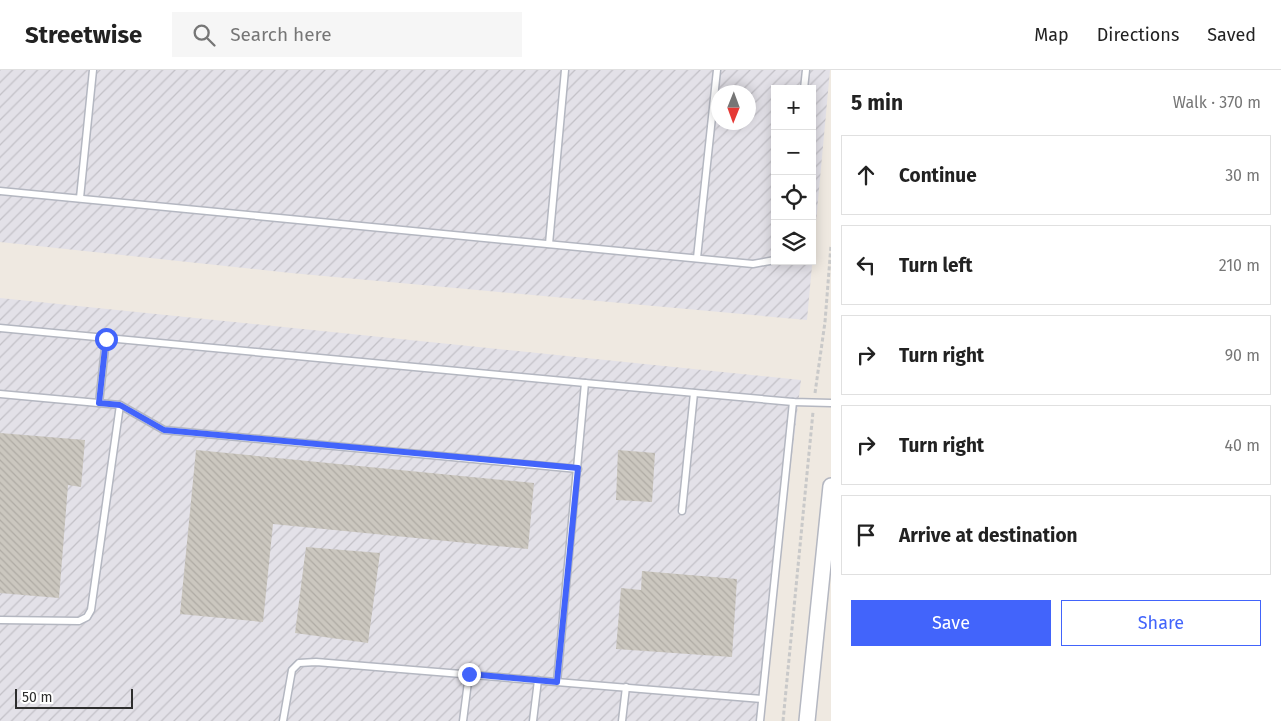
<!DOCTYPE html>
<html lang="en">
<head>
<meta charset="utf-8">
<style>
  body { margin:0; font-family:"Fira Sans",sans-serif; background:#f6f6f6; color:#222 }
  .controls { position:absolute; right:15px; top:15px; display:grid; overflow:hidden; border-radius:0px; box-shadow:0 2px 12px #0003 }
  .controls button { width:45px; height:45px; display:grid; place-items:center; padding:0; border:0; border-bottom:1px solid #e0e0e0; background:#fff; color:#222; font:25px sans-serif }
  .compass { position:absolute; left:711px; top:15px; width:45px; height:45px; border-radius:50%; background:#fff; box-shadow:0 2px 12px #0003; rotate:181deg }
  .scale { position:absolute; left:15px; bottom:12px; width:118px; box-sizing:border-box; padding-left:5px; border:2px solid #2e2e2e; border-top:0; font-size:14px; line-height:18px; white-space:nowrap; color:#2e2e2e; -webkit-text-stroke:4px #fff; paint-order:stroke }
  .stop { position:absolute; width:15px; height:15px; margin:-11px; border:4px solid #4264fb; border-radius:50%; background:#fff }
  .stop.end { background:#4264fb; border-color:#fff; box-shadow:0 1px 5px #0008 }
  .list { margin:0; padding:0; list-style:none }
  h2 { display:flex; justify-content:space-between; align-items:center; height:65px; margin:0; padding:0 20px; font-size:21px }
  h2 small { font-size:16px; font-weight:400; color:#767676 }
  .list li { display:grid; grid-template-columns:32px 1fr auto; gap:15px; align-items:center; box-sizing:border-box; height:80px; margin:0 10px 10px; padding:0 10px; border:1px solid #e0e0e0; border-radius:0px }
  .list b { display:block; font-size:19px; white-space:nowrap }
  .list em { font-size:16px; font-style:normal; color:#767676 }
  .actions { display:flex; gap:10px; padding:15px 20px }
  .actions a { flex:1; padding:11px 0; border:1px solid #4264fb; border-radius:0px; text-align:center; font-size:18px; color:#4264fb }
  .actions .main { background:#4264fb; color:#fff }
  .icon { flex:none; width:28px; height:28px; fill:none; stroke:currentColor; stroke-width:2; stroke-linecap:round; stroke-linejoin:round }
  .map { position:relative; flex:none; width:831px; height:651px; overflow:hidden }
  header { display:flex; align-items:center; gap:30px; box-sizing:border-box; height:70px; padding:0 25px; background:#fff; border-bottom:1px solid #e0e0e0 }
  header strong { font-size:24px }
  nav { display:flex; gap:28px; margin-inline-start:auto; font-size:18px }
  .search { width:350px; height:45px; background:#f6f6f6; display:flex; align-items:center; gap:12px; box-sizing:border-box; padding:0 18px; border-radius:0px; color:#767676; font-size:19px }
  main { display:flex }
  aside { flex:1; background:#fff }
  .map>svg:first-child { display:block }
</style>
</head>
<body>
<header>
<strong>Streetwise</strong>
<div class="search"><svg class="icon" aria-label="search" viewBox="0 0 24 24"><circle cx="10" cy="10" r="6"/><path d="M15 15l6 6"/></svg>Search here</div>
<nav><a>Map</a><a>Directions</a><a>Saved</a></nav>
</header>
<main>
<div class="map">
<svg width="831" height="651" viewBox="0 0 831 651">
  <defs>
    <pattern id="industrial-furrows" width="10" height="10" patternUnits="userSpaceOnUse" patternTransform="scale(1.25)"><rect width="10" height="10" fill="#e3e1e8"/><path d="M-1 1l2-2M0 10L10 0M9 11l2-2" fill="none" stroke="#c3c1c7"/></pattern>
    <pattern id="building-back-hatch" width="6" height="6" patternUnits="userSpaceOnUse" patternTransform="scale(1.25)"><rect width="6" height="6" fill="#cbc7bf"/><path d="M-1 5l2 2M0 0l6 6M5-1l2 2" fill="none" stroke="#afaba4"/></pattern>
  </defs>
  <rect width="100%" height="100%" fill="#efe9e1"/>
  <g fill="url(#industrial-furrows)" fill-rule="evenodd">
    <path d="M0,0H830L807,250L291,203L0,172ZM775,19H812V191H775ZM718,22H748V52H718Z"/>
    <polygon points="0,228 801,310 760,651 0,651"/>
  </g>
  <g fill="url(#building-back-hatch)">
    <polygon points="0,363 85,370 81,417 68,415 59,528 0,523"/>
    <polygon points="196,380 534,413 528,479 273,454 263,552 180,544"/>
    <polygon points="618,380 655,383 652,432 616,430"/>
    <polygon points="306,477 380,483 368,573 295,563"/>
    <polygon points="642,501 737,509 732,587 616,579 621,518 641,520"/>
  </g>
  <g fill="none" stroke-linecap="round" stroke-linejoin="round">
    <defs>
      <g id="service">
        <polyline points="804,19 806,0"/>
        <polyline points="0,121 753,194 775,190"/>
        <polyline points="80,128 93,0"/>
        <polyline points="549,174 565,0"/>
        <polyline points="697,188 717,0"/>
        <polyline points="0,258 585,313 793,332 831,333"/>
        <polyline points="0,324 120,335 164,360 578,399"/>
        <polyline points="99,333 106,269"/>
        <polyline points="682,441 694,323"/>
        <polyline points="0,550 79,551 87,547 91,540 120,335"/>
        <polyline points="557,612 585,313"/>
        <polyline points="283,651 292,600 299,593 316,592 762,629"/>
        <polyline points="463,651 469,604"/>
        <polyline points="533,651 538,610"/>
        <polyline points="622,651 626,617"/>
        <polyline points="760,651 793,332"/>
      </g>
      <polyline id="tertiary" points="807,651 831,416"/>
    </defs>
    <use href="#service" stroke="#b4b7c1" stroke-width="9"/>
    <use href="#tertiary" stroke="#b4b7c1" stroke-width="18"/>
    <g stroke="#c9c9c9" stroke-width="3" stroke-dasharray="4 2.5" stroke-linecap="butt">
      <polyline points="815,323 825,252 831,175"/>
      <polyline points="783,651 813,342"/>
    </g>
    <use href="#service" stroke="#fff" stroke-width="6"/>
    <use href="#tertiary" stroke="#fff" stroke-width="15"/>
  </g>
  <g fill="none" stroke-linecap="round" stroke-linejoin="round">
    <polyline stroke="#4264fb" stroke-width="6" points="106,269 99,333 120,335 164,360 578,398 557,612 469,604"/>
  </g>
</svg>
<div class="controls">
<button>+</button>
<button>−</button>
<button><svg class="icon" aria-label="locate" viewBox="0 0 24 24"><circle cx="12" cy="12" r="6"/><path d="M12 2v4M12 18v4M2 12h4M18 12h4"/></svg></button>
<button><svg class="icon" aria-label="layers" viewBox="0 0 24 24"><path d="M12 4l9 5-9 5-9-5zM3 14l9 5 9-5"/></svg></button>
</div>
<svg class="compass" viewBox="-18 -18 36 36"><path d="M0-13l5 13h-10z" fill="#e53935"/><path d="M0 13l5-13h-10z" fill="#767676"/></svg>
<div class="scale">50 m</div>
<div class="stop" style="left:106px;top:269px"></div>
<div class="stop end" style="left:469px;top:604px"></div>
</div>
<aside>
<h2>5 min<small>Walk · 370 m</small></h2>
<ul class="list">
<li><svg class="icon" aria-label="ahead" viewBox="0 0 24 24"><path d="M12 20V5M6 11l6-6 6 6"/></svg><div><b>Continue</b></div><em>30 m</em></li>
<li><svg class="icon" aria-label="left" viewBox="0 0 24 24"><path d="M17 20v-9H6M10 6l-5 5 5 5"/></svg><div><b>Turn left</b></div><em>210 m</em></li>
<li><svg class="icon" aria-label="right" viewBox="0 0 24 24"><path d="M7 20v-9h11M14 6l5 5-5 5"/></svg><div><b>Turn right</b></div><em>90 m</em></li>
<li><svg class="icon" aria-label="right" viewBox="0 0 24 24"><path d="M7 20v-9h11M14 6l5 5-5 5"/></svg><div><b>Turn right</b></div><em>40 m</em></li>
<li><svg class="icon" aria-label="arrive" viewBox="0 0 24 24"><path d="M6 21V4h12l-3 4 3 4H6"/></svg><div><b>Arrive at destination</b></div></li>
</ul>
<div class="actions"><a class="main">Save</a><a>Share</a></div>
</aside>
</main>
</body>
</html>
